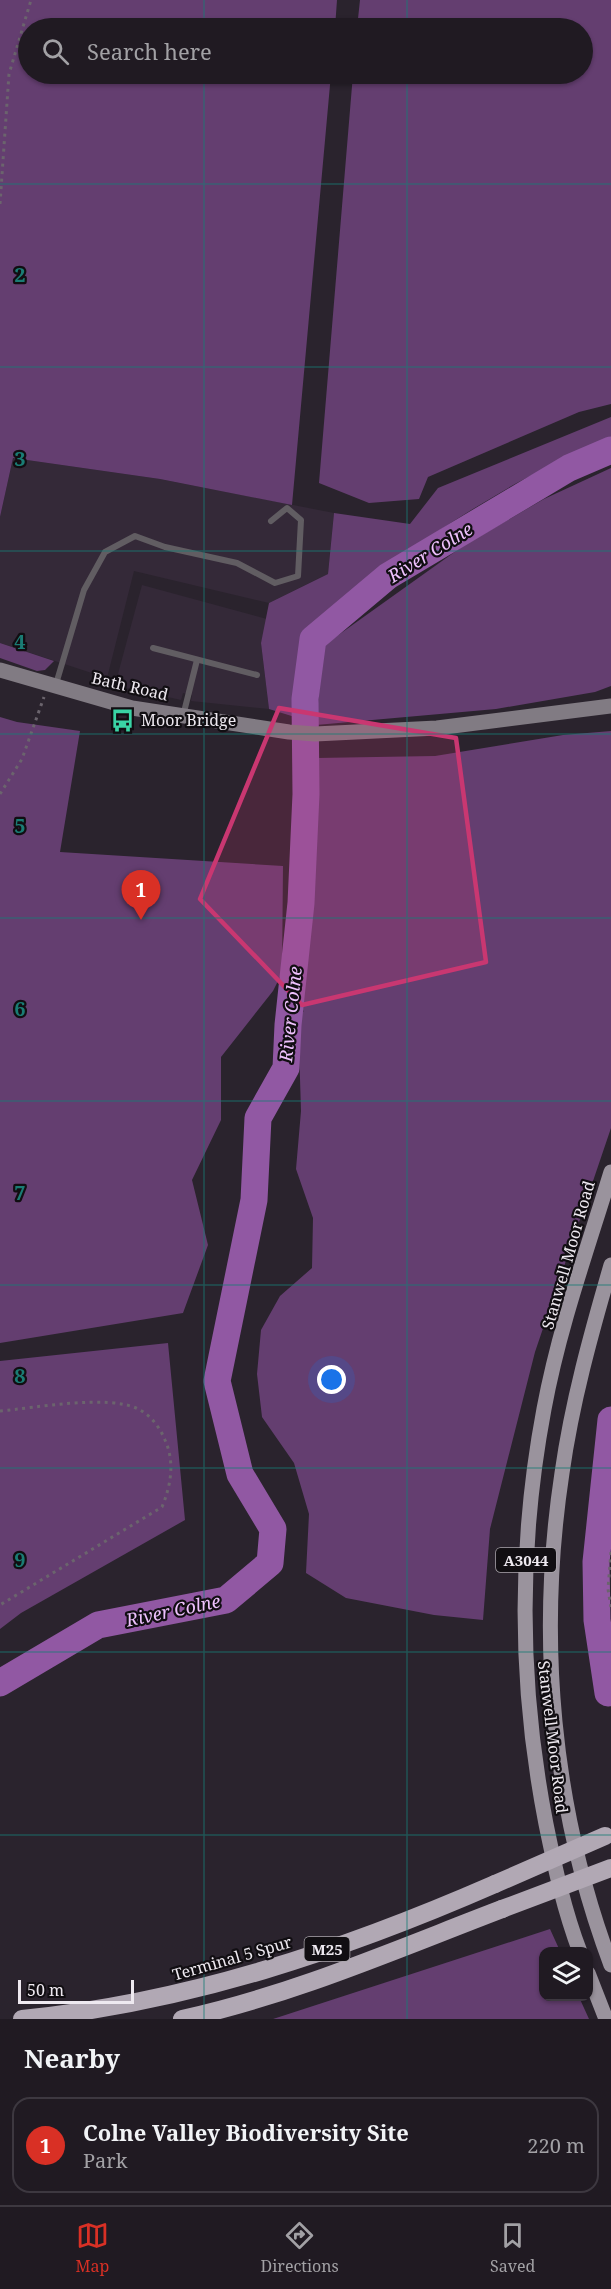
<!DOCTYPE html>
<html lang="en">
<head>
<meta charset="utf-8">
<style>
  body { margin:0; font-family:"Noto Serif",serif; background:#28232a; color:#f1f3f6 }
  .controls { position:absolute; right:18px; bottom:18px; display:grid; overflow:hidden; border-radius:12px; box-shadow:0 2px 4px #0004 }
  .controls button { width:54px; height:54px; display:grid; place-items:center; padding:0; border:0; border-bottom:2px solid #3d3840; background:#201a22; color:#f1f3f6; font:30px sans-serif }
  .scale { position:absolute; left:18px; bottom:15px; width:116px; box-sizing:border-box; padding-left:6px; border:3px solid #eee9f0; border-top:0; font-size:16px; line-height:21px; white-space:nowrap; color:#eee9f0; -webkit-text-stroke:4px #110e12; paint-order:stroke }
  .you { position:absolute; left:332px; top:1380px; width:21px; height:21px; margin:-15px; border:4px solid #fff; border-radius:50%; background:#1a73e8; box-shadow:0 0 0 9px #1a73e833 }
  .badge { display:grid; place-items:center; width:39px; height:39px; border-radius:50%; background:#d93025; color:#fff; font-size:20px; font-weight:700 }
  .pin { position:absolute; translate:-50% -50px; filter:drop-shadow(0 2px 3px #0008) }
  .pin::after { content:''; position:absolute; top:32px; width:21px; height:18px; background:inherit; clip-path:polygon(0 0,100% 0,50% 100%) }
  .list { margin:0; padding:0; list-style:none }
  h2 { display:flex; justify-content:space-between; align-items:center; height:78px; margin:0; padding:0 24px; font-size:26px }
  h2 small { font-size:20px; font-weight:400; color:#a2a1a5 }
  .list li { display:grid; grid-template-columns:39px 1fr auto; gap:18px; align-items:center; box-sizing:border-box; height:96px; margin:0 12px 12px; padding:0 12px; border:2px solid #3d3840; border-radius:18px }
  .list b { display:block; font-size:22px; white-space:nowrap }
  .list p { margin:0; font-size:20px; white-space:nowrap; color:#a2a1a5 }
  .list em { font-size:20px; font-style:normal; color:#a2a1a5 }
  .icon { flex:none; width:33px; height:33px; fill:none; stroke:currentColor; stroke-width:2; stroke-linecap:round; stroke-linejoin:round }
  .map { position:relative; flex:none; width:611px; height:2019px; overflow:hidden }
  .search { position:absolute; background:#201a22; box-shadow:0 2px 4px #0004; left:18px; right:18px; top:18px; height:66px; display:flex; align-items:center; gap:15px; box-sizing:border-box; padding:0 21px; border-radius:33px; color:#a2a1a5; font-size:22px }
  .sheet { height:186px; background:#201a22 }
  nav { display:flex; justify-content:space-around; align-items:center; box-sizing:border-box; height:84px; border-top:2px solid #3d3840; background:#201a22; font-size:16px; color:#a2a1a5 }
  nav a { display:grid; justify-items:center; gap:3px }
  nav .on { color:#d93025 }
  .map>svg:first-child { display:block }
</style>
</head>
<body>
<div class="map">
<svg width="611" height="2019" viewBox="0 0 611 2019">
  <rect width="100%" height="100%" fill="#2a232d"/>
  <g fill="#342938">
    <polygon points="13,458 160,479 334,513 328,574 269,603 134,571 107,678 0,643 0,517"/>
    <polygon points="142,585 267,619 261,643 269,709 191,701 192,695 183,693 181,700 115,685"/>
  </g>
  <g fill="#643e70">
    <polygon points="0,0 337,0 335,28 28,28 28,74 331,74 292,505 160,479 13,458 0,517"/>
    <polygon points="360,0 611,0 611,404 579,412 428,477 419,499 369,503 319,483 353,74 582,74 582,28 357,28"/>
    <path d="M611,417V439C579,454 546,467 515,484C440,527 366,577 302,635L298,718L269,709L261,643L269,603L328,574L334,513L410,524L438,488Z"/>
    <polygon points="611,468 611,686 595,692 496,709 316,725 323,646 463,546 544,499"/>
    <polygon points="0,643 54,661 45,670 37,671 0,658"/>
    <polygon points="0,717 17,722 80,731 60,852 283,866 282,973 273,991 221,1057 221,1120 192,1180 208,1245 183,1313 0,1343"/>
    <polygon points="611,731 611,1128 535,1352 490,1529 483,1620 434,1615 346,1598 306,1573 309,1514 294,1463 262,1417 257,1374 261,1330 280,1296 312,1268 313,1218 296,1169 301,1111 298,1014 304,1011 298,1009 312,904 316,758 435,756 563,735"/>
    <polygon points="168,1343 185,1520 21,1613 0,1629 0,1361"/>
    <polygon points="550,1929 560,1951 544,1952 544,1996 579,1997 589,2019 273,2019"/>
  </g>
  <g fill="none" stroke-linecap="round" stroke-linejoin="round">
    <g stroke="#9158a3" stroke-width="27">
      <polyline points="0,1683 98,1625 226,1600 270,1563 273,1529 240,1474 217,1381 254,1200 258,1118 286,1068 288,1025 301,903 306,794 305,699 313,639 388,576 569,468 611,450"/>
      <polyline points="608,1693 597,1620 596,1562 611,1420"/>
    </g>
    <g stroke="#6b646d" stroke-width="3" stroke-dasharray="3 4.5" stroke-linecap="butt">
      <polyline points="0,204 9,74 31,0"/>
      <polyline points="0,794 22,759 44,697"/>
      <path d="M0,1411C34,1408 109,1394 138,1409C151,1415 160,1428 165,1440C175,1462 171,1485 162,1507L0,1605"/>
      <polyline points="611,1552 608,1589 611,1607"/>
    </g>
    <g stroke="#615d62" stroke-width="6">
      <polyline points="153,648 257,675"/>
      <polyline points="56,684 84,590 105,552 135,536 165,547 237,563 275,583 298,576 301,520 287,508 271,521"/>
      <polyline points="183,716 197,660"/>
    </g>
    <polyline stroke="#817b83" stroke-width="15" points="0,670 132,708 289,732 315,734 437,728 611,706"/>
    <g stroke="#9a939d" stroke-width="15">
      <path d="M611,1265C591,1334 572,1402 562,1473C537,1638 552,1808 611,1965"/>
      <path d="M580,1952C564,1910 555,1868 546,1824C519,1686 518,1547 544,1409C559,1328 587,1250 611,1172"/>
      <polyline points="588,1973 606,2019"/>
    </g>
    <g stroke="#b1a8b4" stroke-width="18">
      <path d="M22,2019C186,2003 344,1950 495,1884"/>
      <path d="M182,2019C292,1995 397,1949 502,1909"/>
    </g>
    <g stroke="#b1a8b4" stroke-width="18">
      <polyline points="495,1884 605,1836"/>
      <polyline points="502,1909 611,1868"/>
    </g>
  </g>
  <path fill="#c93771" fill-opacity="0.2" stroke="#c93771" stroke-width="4.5" stroke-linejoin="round" d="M279,708L456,738L486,962L302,1005L200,899Z"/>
  <path fill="none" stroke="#1a7c74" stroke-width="1.5" stroke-opacity="0.55" d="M204,0V28M407,0V28M204,74V2019M407,74V2019M0,184H611M0,367H611M0,551H611M0,734H611M0,918H611M0,1101H611M0,1285H611M0,1468H611M0,1652H611M0,1835H611"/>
  <defs>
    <symbol id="bus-bare" viewBox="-9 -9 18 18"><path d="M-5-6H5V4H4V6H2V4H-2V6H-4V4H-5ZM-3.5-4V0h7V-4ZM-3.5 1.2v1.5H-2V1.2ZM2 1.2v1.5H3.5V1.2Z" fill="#3ad4a5" stroke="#110e12" stroke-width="2.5" paint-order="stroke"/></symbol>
  </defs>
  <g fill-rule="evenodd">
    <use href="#bus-bare" x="106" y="704" width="33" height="33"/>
  </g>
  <g text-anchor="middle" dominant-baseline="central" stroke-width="4.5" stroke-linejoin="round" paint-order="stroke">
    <g fill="#110e12" stroke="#aca7ad" stroke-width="1.5">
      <rect x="496" y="1548" width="60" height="24" rx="4.5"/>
      <rect x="304.5" y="1937" width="45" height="24" rx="4.5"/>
    </g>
    <g font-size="15" font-weight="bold" fill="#eee9f0">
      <text x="526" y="1560">A3044</text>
      <text x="327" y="1949">M25</text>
    </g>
    <g font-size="16" fill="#eee9f0" stroke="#110e12">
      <text transform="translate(130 686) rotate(13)">Bath Road</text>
      <text transform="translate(568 1255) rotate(-74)">Stanwell Moor Road</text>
      <text transform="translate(553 1737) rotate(83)">Stanwell Moor Road</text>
      <text transform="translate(232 1958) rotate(-16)">Terminal 5 Spur</text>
    </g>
    <g font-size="16" fill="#eee9f0" stroke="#110e12" text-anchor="start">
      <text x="141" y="720">Moor Bridge</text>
    </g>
    <g font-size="18" font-style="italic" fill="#eec1fd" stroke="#110e12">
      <text transform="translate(430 552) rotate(-32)">River Colne</text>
      <text transform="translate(290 1014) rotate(-84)">River Colne</text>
      <text transform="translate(173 1610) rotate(-12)">River Colne</text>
    </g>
  </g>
  <g font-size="20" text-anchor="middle" font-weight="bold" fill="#1a7c74" stroke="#110e12" stroke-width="4.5" stroke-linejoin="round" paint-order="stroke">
    <text x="20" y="282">2</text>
    <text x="20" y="466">3</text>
    <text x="20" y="649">4</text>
    <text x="20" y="833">5</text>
    <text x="20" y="1016">6</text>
    <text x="20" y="1200">7</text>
    <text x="20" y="1383">8</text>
    <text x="20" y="1567">9</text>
  </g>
</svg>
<div class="controls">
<button><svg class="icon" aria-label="layers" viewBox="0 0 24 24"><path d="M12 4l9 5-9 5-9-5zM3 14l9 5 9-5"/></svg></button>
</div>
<div class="scale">50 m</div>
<div class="you"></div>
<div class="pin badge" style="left:141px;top:920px">1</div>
<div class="search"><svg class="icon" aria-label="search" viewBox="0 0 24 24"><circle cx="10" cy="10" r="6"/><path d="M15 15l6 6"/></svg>Search here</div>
</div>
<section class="sheet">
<h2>Nearby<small></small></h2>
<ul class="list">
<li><span class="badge">1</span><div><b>Colne Valley Biodiversity Site</b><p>Park</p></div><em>220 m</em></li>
</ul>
</section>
<nav>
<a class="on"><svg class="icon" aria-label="map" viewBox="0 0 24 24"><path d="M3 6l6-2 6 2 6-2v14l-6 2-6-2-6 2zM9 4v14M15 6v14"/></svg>Map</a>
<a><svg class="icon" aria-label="directions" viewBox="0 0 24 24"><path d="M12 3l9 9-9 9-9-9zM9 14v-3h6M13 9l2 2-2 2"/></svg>Directions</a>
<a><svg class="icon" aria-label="saved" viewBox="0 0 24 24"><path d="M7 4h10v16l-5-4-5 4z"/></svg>Saved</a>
</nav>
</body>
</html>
